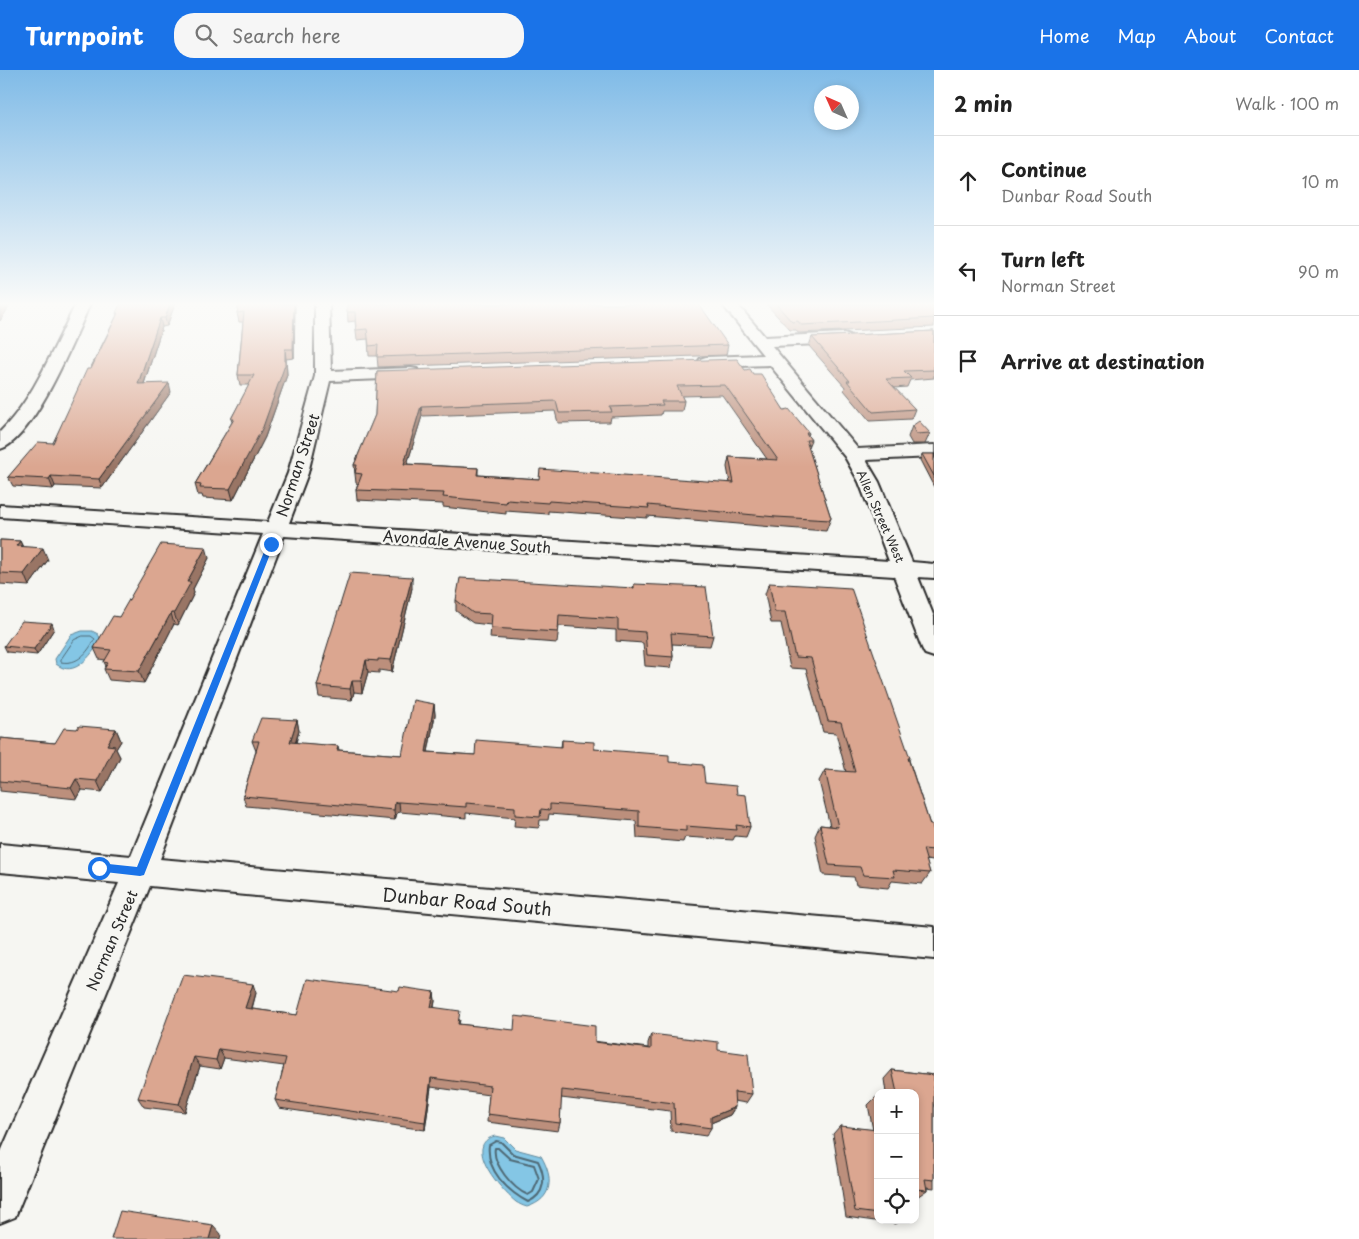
<!DOCTYPE html>
<html lang="en">
<head>
<meta charset="utf-8">
<style>
  body { margin:0; font-family:"Playpen Sans",sans-serif; background:#f6f6f6; color:#222 }
  .controls { position:absolute; right:15px; bottom:15px; display:grid; overflow:hidden; border-radius:10px; box-shadow:0 2px 8px #0003 }
  .controls button { width:45px; height:45px; display:grid; place-items:center; padding:0; border:0; border-bottom:1px solid #e0e0e0; background:#fff; color:#222; font:25px sans-serif }
  .compass { position:absolute; left:814px; top:15px; width:45px; height:45px; border-radius:50%; background:#fff; box-shadow:0 2px 8px #0003; rotate:315deg }
  .stop { position:absolute; width:15px; height:15px; margin:-11px; border:4px solid #1a73e8; border-radius:50%; background:#fff }
  .stop.end { background:#1a73e8; border-color:#fff; box-shadow:0 1px 5px #0008 }
  .list { margin:0; padding:0; list-style:none }
  h2 { display:flex; justify-content:space-between; align-items:center; height:65px; margin:0; padding:0 20px; font-size:21px }
  h2 small { font-size:16px; font-weight:400; color:#767676 }
  .list li { display:grid; grid-template-columns:32px 1fr auto; gap:15px; align-items:center; box-sizing:border-box; height:90px; padding:0 20px; border-top:1px solid #e0e0e0 }
  .list b { display:block; font-size:19px; white-space:nowrap }
  .list p { margin:0; font-size:16px; white-space:nowrap; color:#767676 }
  .list em { font-size:16px; font-style:normal; color:#767676 }
  .icon { flex:none; width:28px; height:28px; fill:none; stroke:currentColor; stroke-width:2; stroke-linecap:round; stroke-linejoin:round }
  .map { position:relative; flex:none; width:934px; height:1169px; overflow:hidden }
  header { display:flex; align-items:center; gap:30px; box-sizing:border-box; height:70px; padding:0 25px; background:#1a73e8; color:#fff }
  header strong { font-size:24px }
  nav { display:flex; gap:28px; margin-inline-start:auto; font-size:18px }
  .search { width:350px; height:45px; background:#f6f6f6; display:flex; align-items:center; gap:12px; box-sizing:border-box; padding:0 18px; border-radius:20px; color:#767676; font-size:19px }
  main { display:flex }
  aside { flex:1; background:#fff }
  .map>svg:first-child { display:block }
</style>
</head>
<body>
<header>
<strong>Turnpoint</strong>
<div class="search"><svg class="icon" aria-label="search" viewBox="0 0 24 24"><circle cx="10" cy="10" r="6"/><path d="M15 15l6 6"/></svg>Search here</div>
<nav><a>Home</a><a>Map</a><a>About</a><a>Contact</a></nav>
</header>
<main>
<div class="map">
<svg width="934" height="1169" viewBox="0 0 934 1169">
  <rect width="100%" height="100%" fill="#f6f6f2"/>
  <filter id="ink" filterUnits="userSpaceOnUse"><feTurbulence type="fractalNoise" baseFrequency=".02" numOctaves="2"/><feDisplacementMap in="SourceGraphic" scale="10" xChannelSelector="R" yChannelSelector="G"/><feConvolveMatrix kernelMatrix="1 2 1 2 8 2 1 2 1" color-interpolation-filters="sRGB"/></filter>
  <g filter="url(#ink)">
    <g fill="#84c6e5" stroke="#60889b">
      <path d="M82,561H92L98,564L101,570C91,585 75,609 56,594L55,589L71,565Z"/>
      <path d="M495,1066L504,1068L515,1079L541,1086C554,1108 553,1129 527,1137C523,1136 519,1134 516,1132C502,1121 461,1075 495,1066Z"/>
    </g>
    <g fill="none" stroke-linecap="round" stroke-linejoin="round">
      <path stroke="#4f6975" stroke-width="1" d="M83,566H91L95,569C87,583 78,595 61,592V589L74,570Z"/>
      <g stroke="#4f6975" stroke-width="2">
        <path d="M496,1071L501,1072L513,1084L538,1091C546,1107 546,1124 528,1132C507,1121 486,1100 489,1075Z"/>
        <path d="M495,1078H498L510,1089L534,1095L539,1109L533,1122L528,1125C513,1119 492,1094 495,1078Z"/>
      </g>
      <defs>
        <g id="minor">
          <path d="M76,234H90C76,265 33,371 0,379V362C35,327 53,278 76,234Z"/>
          <polygon points="315,234 329,234 331,301 411,298 417,299 419,303 417,307 411,308 330,311 308,403 289,453 889,491 859,412 845,387 770,295 706,297 700,295 698,292 700,289 706,287 763,285 722,234 737,234 765,267 844,263 850,265 852,268 850,271 844,273 772,276 858,379 934,375 934,387 866,390 879,412 912,492 934,494 934,508 918,507 934,547 934,587 925,584 922,578 894,506 284,466 160,789 934,857 934,889 150,816 15,1147 0,1153 0,1084 119,813 0,802 0,774 131,786 263,464 0,447 0,435 268,452 288,403 315,306"/>
        </g>
      </defs>
      <use href="#minor" stroke="#2b2b2b" stroke-width="4"/>
      <use href="#minor" fill="#f6f6f2" fill-rule="evenodd"/>
    </g>
    <g fill="#bc8f7c" stroke="#2b2b2b" fill-rule="evenodd">
      <polygon points="175,234 167,256 162,257 144,314 171,322 102,418 55,416 53,419 13,416 8,407 53,373 117,245 116,243"/>
      <polygon points="239,234 295,234 294,288 286,289 287,305 265,367 233,430 203,428 202,425 198,425 195,414 232,352 231,349 249,315 240,315 238,305 243,252 239,252 237,243"/>
      <polygon points="347,234 728,275 726,285 378,297 377,286 369,286 368,269 357,270 355,251 348,252"/>
      <polygon points="766,234 934,234 934,257 798,263 796,260 790,260"/>
      <polygon points="934,261 934,308 910,310 907,317 894,318 915,339 911,349 870,351 844,320 845,317 809,276 812,267"/>
      <path d="M745,300L753,304L784,340L809,363L808,366L811,370L808,377L831,448L826,461L773,457L647,446V448L548,441V444L506,441V444L443,437V434L357,430L356,420L358,414L356,413L354,395L375,345L377,301ZM722,325L767,389L729,387L727,397L730,413L539,409L478,405V398L407,394L422,346L555,341L558,353L610,352L611,347L661,345L662,341H682L684,331L681,326Z"/>
      <polygon points="912,356 930,363 925,374 912,374 908,367"/>
      <polygon points="922,384 934,384 934,417 920,390"/>
      <polygon points="0,470 20,471 23,477 48,490 29,516 0,514"/>
      <polygon points="209,488 193,519 194,523 178,555 174,554 144,613 109,610 104,599 106,596 104,592 105,590 99,589 94,578 119,547"/>
      <polygon points="769,513 910,688 909,690 930,755 934,762 934,789 933,791 926,790 930,803 922,814 892,811 888,818 856,815 854,807 823,805 815,766 820,755 830,756 819,711 825,700 846,702 836,663 823,662 806,599 790,598 781,553 771,553 765,524"/>
      <polygon points="634,514 713,566 710,576 672,574 673,587 671,598 645,596 643,573 616,571 616,560 559,556 557,573 490,568 491,555 473,553 456,541 456,530 633,518"/>
      <polygon points="412,518 392,602 379,600 379,603 368,602 362,623 354,622 352,630 319,627 317,616 325,591 324,586"/>
      <polygon points="54,559 37,585 7,582 4,576"/>
      <polygon points="434,634 435,645 428,682 475,685 561,677 562,670 594,679 669,692 705,713 737,724 750,757 746,767 735,766 733,770 685,767 683,772 637,768 636,751 549,744 548,750 540,750 539,758 514,756 515,748 466,743 466,748 400,742 397,743 395,750 246,736 243,726 256,681 252,671 297,650 299,661 296,673 338,676 339,680 402,685"/>
      <polygon points="77,659 116,659 121,671 116,679 120,687 102,722 82,720 77,729 0,721 0,668 55,673"/>
      <polygon points="399,921 434,922 435,931 434,937 460,950 459,954 648,978 648,973 651,964 718,980 752,1024 746,1033 734,1031 735,1037 730,1045 711,1053 711,1058 706,1066 671,1061 670,1041 561,1028 560,1053 558,1061 487,1052 489,1025 431,1017 425,1060 279,1038 275,1030 284,996 224,988 220,999 200,996 185,1042 144,1037 138,1028 256,923 252,939 297,945"/>
      <polygon points="892,1000 934,1005 934,1118 927,1117 927,1120 917,1127 915,1127 915,1023 886,1023 884,1009"/>
      <polygon points="876,1027 878,1027 878,1150 901,1150 896,1154 846,1147 833,1064 840,1056 873,1060 868,1035"/>
    </g>
    <g fill="#997465" stroke="#2b2b2b">
      <polygon points="2,234 11,234 0,251 0,237"/>
      <polygon points="170,234 175,234 167,256 165,248"/>
      <polygon points="294,234 295,234 294,288 293,279"/>
      <polygon points="160,248 162,257 141,323 138,314"/>
      <polygon points="285,279 286,289 287,305 265,367 233,430 230,419"/>
      <polygon points="169,313 171,322 102,418 99,409"/>
      <polygon points="421,336 422,346 404,404 404,394"/>
      <polygon points="51,406 55,416 53,419 49,409"/>
      <polygon points="20,471 25,483 16,476"/>
      <polygon points="206,477 209,488 193,519 194,523 178,555 174,543 187,512"/>
      <polygon points="43,478 48,490 29,516 24,504"/>
      <polygon points="412,507 412,518 392,602 391,590"/>
      <polygon points="171,543 174,554 144,613 139,601"/>
      <polygon points="52,553 54,559 37,585 34,579"/>
      <polygon points="366,590 368,602 362,623 361,611"/>
      <polygon points="352,611 354,622 352,630 350,619"/>
      <polygon points="434,634 435,645 426,692 426,682"/>
      <polygon points="297,650 299,661 292,683 290,672"/>
      <polygon points="116,659 121,671 116,679 120,687 102,722 97,711 107,675"/>
      <polygon points="76,709 82,720 77,729 71,718"/>
      <polygon points="395,732 399,732 400,742 397,743 395,750 394,740"/>
      <polygon points="253,914 256,923 249,948 245,938"/>
      <polygon points="434,922 435,931 432,946 431,937"/>
      <polygon points="219,979 224,988 220,999 216,990"/>
      <polygon points="194,987 200,996 185,1042 179,1034"/>
      <polygon points="431,1008 431,1017 425,1060 425,1052"/>
      <polygon points="735,1037 730,1045 706,1055 711,1047"/>
      <polygon points="213,1155 221,1164 220,1169 209,1169"/>
    </g>
    <g fill="#dba690" stroke="#2b2b2b" fill-rule="evenodd">
      <polygon points="120,234 170,234 165,248 160,248 138,314 169,313 99,409 51,406 49,409 8,407 38,372 53,373 87,299 91,299 118,243 116,243"/>
      <polygon points="239,234 294,234 293,279 285,279 285,295 263,357 230,419 200,418 201,415 195,414 234,349 231,349 254,305 238,305 244,242 237,243"/>
      <polygon points="347,234 699,234 728,275 377,287 378,275 369,276 367,259 356,260 355,242 347,242"/>
      <polygon points="776,234 934,234 934,248 801,255 798,251 792,252"/>
      <polygon points="934,261 934,300 904,301 911,308 886,309 915,339 873,342 847,311 850,311 812,267"/>
      <path d="M737,289L745,300L750,299L753,304H761L784,340L789,339L809,363H806L811,370H806L831,448L830,450L776,447L648,435L649,438L549,431L548,433L507,430L506,433L443,427L444,423L356,420L362,404L355,403L357,395H354L375,345L377,301ZM725,315L778,390L729,387L734,413L540,399L539,409L477,405L478,398L404,394L421,336L556,331L559,343L612,342L610,337L663,335L661,331H684L677,316Z"/>
      <polygon points="919,351 930,363 916,364 912,356"/>
      <polygon points="922,384 934,384 934,406"/>
      <polygon points="0,470 20,471 16,476 43,478 24,504 0,503"/>
      <polygon points="161,474 206,477 187,512 191,512 174,543 171,543 139,601 104,599 108,593 104,592 111,580 94,578 113,546 119,547"/>
      <polygon points="350,503 412,507 391,590 378,589 378,591 366,590 361,611 352,611 350,619 317,616 326,586 324,586"/>
      <polygon points="460,508 634,518 634,514 706,517 713,566 671,563 673,587 647,585 645,562 618,560 618,549 559,545 558,562 491,558 492,544 473,543 456,530"/>
      <polygon points="769,513 851,518 910,688 908,688 930,755 932,755 934,762 934,780 923,779 930,803 893,800 895,807 863,805 860,797 829,795 820,755 838,757 825,700 855,702 841,652 828,651 811,588 795,587 785,542 775,542"/>
      <polygon points="22,551 52,553 34,579 4,576"/>
      <polygon points="413,630 434,634 426,682 475,685 476,670 562,677 562,670 594,672 594,679 669,685 669,692 703,695 705,713 736,716 737,724 746,725 750,757 736,755 737,760 686,756 686,761 639,757 639,741 550,734 550,740 541,739 540,747 515,745 515,737 466,733 466,737 399,732 395,732 394,740 243,726 259,671 252,671 261,648 297,650 290,672 338,676 337,680 402,685"/>
      <polygon points="79,656 116,659 107,675 115,676 97,711 76,709 71,718 0,711 0,668 55,673 64,658 77,659"/>
      <polygon points="183,905 253,914 245,938 297,945 307,909 399,921 400,917 434,922 431,937 460,941 458,954 514,960 515,946 595,956 595,972 651,979 651,964 718,972 718,980 748,984 752,1024 734,1022 735,1037 711,1047 711,1058 675,1053 674,1033 562,1020 560,1053 487,1044 490,1016 431,1008 425,1052 275,1030 286,988 219,979 216,990 194,987 179,1034 138,1028"/>
      <polygon points="892,1000 934,1005 934,1110 925,1109 927,1120 915,1119 915,1023 897,1023"/>
      <polygon points="840,1056 878,1060 878,1144 855,1141"/>
      <polygon points="120,1141 213,1155 209,1169 111,1169"/>
    </g>
  </g>
  <linearGradient id="sky" x2="0" y2="1"><stop stop-color="#80bbe7"/><stop offset="0.59" stop-color="#fbfbf9"/><stop offset="1" stop-color="#fbfbf9" stop-opacity="0"/></linearGradient>
  <rect width="934" height="397" fill="url(#sky)"/>
  <polygon fill="#1a73e8" points="268,472 274,474 144,805 140,806 96,801 94,798 99,793 137,797"/>
  <g text-anchor="middle" dominant-baseline="central" stroke-width="5" stroke-linejoin="round" paint-order="stroke">
    <g font-size="12" fill="#2b2b2b" stroke="#f6f6f2">
      <text transform="translate(881 446) rotate(66)">Allen Street West</text>
    </g>
    <g font-size="15" fill="#2b2b2b" stroke="#f6f6f2">
      <text transform="translate(297 395) rotate(-72)">Norman Street</text>
      <text transform="translate(467 471) rotate(4)">Avondale Avenue South</text>
      <text transform="translate(111 870) rotate(-67)">Norman Street</text>
    </g>
    <g font-size="18" fill="#2b2b2b" stroke="#f6f6f2">
      <text transform="translate(467 831) rotate(5)">Dunbar Road South</text>
    </g>
  </g>
</svg>
<div class="controls">
<button>+</button>
<button>−</button>
<button><svg class="icon" aria-label="locate" viewBox="0 0 24 24"><circle cx="12" cy="12" r="6"/><path d="M12 2v4M12 18v4M2 12h4M18 12h4"/></svg></button>
</div>
<svg class="compass" viewBox="-18 -18 36 36"><path d="M0-13l5 13h-10z" fill="#e53935"/><path d="M0 13l5-13h-10z" fill="#767676"/></svg>
<div class="stop" style="left:99px;top:798px"></div>
<div class="stop end" style="left:271px;top:474px"></div>
</div>
<aside>
<h2>2 min<small>Walk · 100 m</small></h2>
<ul class="list">
<li><svg class="icon" aria-label="ahead" viewBox="0 0 24 24"><path d="M12 20V5M6 11l6-6 6 6"/></svg><div><b>Continue</b><p>Dunbar Road South</p></div><em>10 m</em></li>
<li><svg class="icon" aria-label="left" viewBox="0 0 24 24"><path d="M17 20v-9H6M10 6l-5 5 5 5"/></svg><div><b>Turn left</b><p>Norman Street</p></div><em>90 m</em></li>
<li><svg class="icon" aria-label="arrive" viewBox="0 0 24 24"><path d="M6 21V4h12l-3 4 3 4H6"/></svg><div><b>Arrive at destination</b></div></li>
</ul>
</aside>
</main>
</body>
</html>
